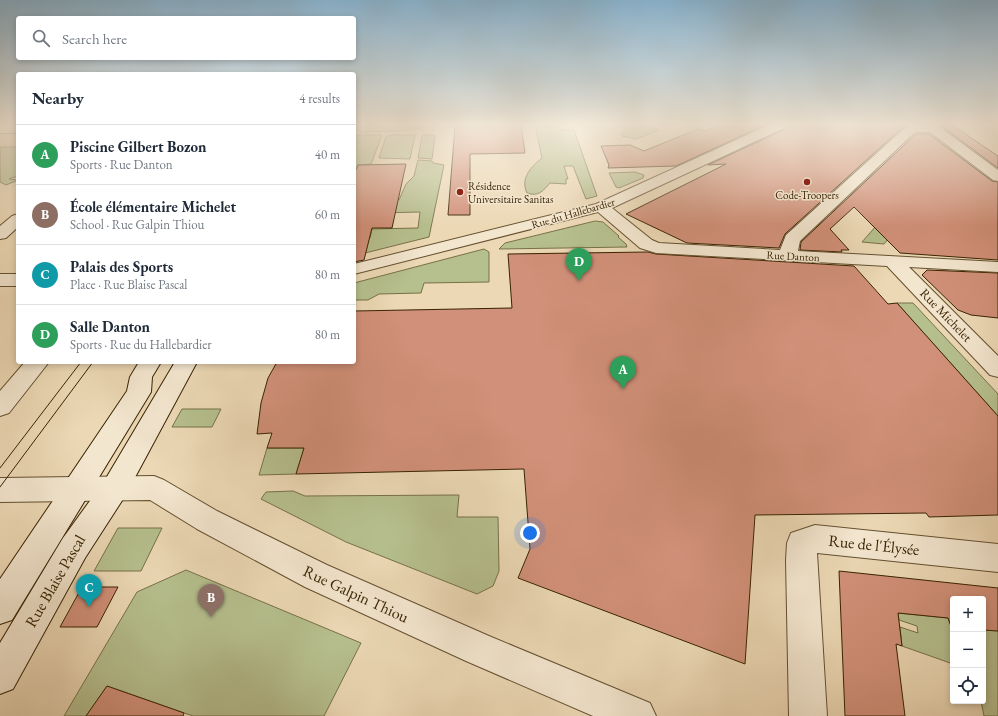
<!DOCTYPE html>
<html lang="en">
<head>
<meta charset="utf-8">
<style>
  body { margin:0; font-family:"EB Garamond",serif; background:#f2f2f3; color:#1f2937 }
  .controls { position:absolute; right:12px; bottom:12px; display:grid; overflow:hidden; border-radius:4px; box-shadow:0 2px 6px #0003 }
  .controls button { width:36px; height:36px; display:grid; place-items:center; padding:0; border:0; border-bottom:1px solid #e0e1e3; background:#fff; color:#1f2937; font:20px sans-serif }
  .you { position:absolute; left:530px; top:533px; width:14px; height:14px; margin:-10px; border:3px solid #fff; border-radius:50%; background:#1a73e8; box-shadow:0 0 0 6px #1a73e833 }
  .badge { display:grid; place-items:center; width:26px; height:26px; border-radius:50%; background:#8f2418; color:#fff; font-size:13px; font-weight:700 }
  .pin { position:absolute; translate:-50% -33px; filter:drop-shadow(0 1px 2px #0008) }
  .pin::after { content:''; position:absolute; top:21px; width:14px; height:12px; background:inherit; clip-path:polygon(0 0,100% 0,50% 100%) }
  .list { margin:0; padding:0; list-style:none }
  h2 { display:flex; justify-content:space-between; align-items:center; height:52px; margin:0; padding:0 16px; font-size:17px }
  h2 small { font-size:13px; font-weight:400; color:#747a83 }
  .list li { display:grid; grid-template-columns:26px 1fr auto; gap:12px; align-items:center; box-sizing:border-box; height:60px; padding:0 16px; border-top:1px solid #e0e1e3 }
  .list b { display:block; font-size:15px; white-space:nowrap }
  .list p { margin:0; font-size:13px; white-space:nowrap; color:#747a83 }
  .list em { font-size:13px; font-style:normal; color:#747a83 }
  .icon { flex:none; width:22px; height:22px; fill:none; stroke:currentColor; stroke-width:2; stroke-linecap:round; stroke-linejoin:round }
  .map { position:relative; flex:none; width:998px; height:716px; overflow:hidden }
  .search { position:absolute; background:#fff; box-shadow:0 2px 6px #0003; left:16px; top:16px; width:340px; height:44px; display:flex; align-items:center; gap:10px; box-sizing:border-box; padding:0 14px; border-radius:4px; color:#747a83; font-size:15px }
  .panel { position:absolute; background:#fff; box-shadow:0 2px 6px #0003; left:16px; top:72px; width:340px; height:292px; border-radius:4px }
  .map>svg:first-child { display:block }
</style>
</head>
<body>
<div class="map">
<svg width="998" height="716" viewBox="0 0 998 716">
  <rect width="100%" height="100%" fill="#ecd8b5"/>
  <filter id="stains"><feTurbulence type="fractalNoise" baseFrequency=".005" numOctaves="4"/><feColorMatrix values="0 0 0 0 .2 0 0 0 0 .09 0 0 0 0 .02 0 0 0 .5 -.17"/></filter>
  <radialGradient id="worn" r=".72"><stop offset=".6" stop-color="#630" stop-opacity="0"/><stop offset="1" stop-color="#630" stop-opacity=".3"/></radialGradient>
  <g fill="#b6bf8e" stroke="#777148">
    <polygon points="362,125 421,125 421,128 399,131 359,132"/>
    <path d="M535,125H559L561,130H574L597,196L586,199L573,166H564L568,179H566V184L550,183C543,191 538,197 527,193C520,178 531,167 542,158Z"/>
    <path d="M634,125C642,125 654,124 659,130L636,139L622,136V132L627,127Z"/>
    <polygon points="357,135 382,135 371,164 358,165 354,170 354,143"/>
    <polygon points="389,135 415,135 410,159 379,158 386,137"/>
    <polygon points="424,135 432,135 435,136 432,159 418,158 422,136"/>
    <polygon points="0,147 18,147 18,176 9,179 18,180 6,185 0,182"/>
    <polygon points="418,160 432,161 433,163 444,165 429,237 357,255 354,238 370,238 372,229 418,228 420,212 377,213 368,200 399,200 406,184 414,176"/>
    <polygon points="635,172 644,175 643,178 619,188 616,187 609,173"/>
    <polygon points="595,221 603,222 619,236 618,237 626,244 627,247 499,249 505,243"/>
    <polygon points="877,225 889,238 884,244 862,242"/>
    <polygon points="484,249 489,252 489,282 424,283 421,293 379,294 368,300 354,300 354,283"/>
    <polygon points="897,303 913,303 998,394 998,416"/>
    <polygon points="182,409 221,409 212,427 172,427"/>
    <polygon points="267,448 304,448 296,474 259,475"/>
    <polygon points="293,491 305,496 459,495 457,517 498,517 499,571 493,586 477,594 346,542 261,499 266,492"/>
    <polygon points="118,528 162,528 141,571 94,571"/>
    <polygon points="186,570 361,643 324,716 193,716 107,686 86,716 64,716 137,592"/>
    <polygon points="898,613 948,618 951,626 953,627 953,664 902,646 900,627 918,633 917,626 899,620"/>
    <polygon points="983,630 998,631 998,716 984,716 981,701 983,701"/>
  </g>
  <g fill="#d19079" stroke="#382302">
    <polygon points="718,125 765,125 676,166 608,168 609,165 601,146 630,145 644,151 698,129 705,131"/>
    <polygon points="787,125 905,125 785,234 779,248 687,243 626,214 726,164 708,165 785,129"/>
    <polygon points="940,125 952,125 998,156 998,168"/>
    <polygon points="455,126 521,126 525,153 470,154 470,215 448,215"/>
    <polygon points="916,134 929,134 992,181 998,182 998,260 900,253 854,207 830,229 849,250 841,250 842,252 800,250 801,242"/>
    <polygon points="406,164 392,228 372,228 364,260 354,262 354,174 358,165"/>
    <polygon points="648,252 656,254 854,266 888,304 897,303 998,416 998,515 929,517 926,513 755,515 745,664 518,578 530,549 524,469 296,474 304,448 267,448 272,433 257,434 261,403 268,378 277,362 354,362 354,311 512,308 508,254"/>
    <polygon points="927,270 998,273 998,318 971,315 958,310 922,275"/>
    <polygon points="839,571 998,588 998,631 983,630 983,599 953,599 953,627 951,626 948,618 898,613 902,646 896,644 905,716 845,716"/>
    <polygon points="82,587 118,587 97,627 60,627"/>
    <polygon points="107,686 184,713 183,716 86,716"/>
  </g>
  <g fill="none" stroke-linecap="round" stroke-linejoin="round">
    <defs>
      <g id="street">
        <rect x="0" y="125" width="18" height="8"/>
        <polygon points="769,125 786,125 784,128 612,208 652,240 659,243 780,250 786,235 908,125 937,125 998,170 998,181 993,180 930,132 915,132 800,241 798,251 998,262 998,272 909,267 998,356 998,377 990,375 887,266 656,253 640,248 598,212 354,274 354,264 596,204"/>
        <polygon points="18,214 18,227 6,238 0,239 0,226 12,216"/>
        <rect x="0" y="274" width="18" height="12"/>
        <polygon points="25,362 49,362 9,413 0,416 0,391"/>
        <polygon points="154,476 164,480 217,511 327,565 489,636 650,703 656,716 593,716 466,661 305,587 197,529 150,500 0,502 0,478"/>
        <polygon points="815,525 998,544 998,572 817,553 827,716 789,716 786,560 787,543 791,533"/>
      </g>
      <g id="secondary">
        <polygon points="139,362 161,362 152,377 151,392 12,620 0,624 0,579 127,391 130,377"/>
        <polygon points="175,362 197,362 125,496 85,558 13,689 0,694 0,643 63,538 105,480"/>
      </g>
    </defs>
    <use href="#street" stroke="#65502f" stroke-width="2"/>
    <use href="#secondary" stroke="#382302" stroke-width="2"/>
    <use href="#street" fill="#f3e6cf" fill-rule="evenodd"/>
    <use href="#secondary" fill="#f3e6cf" fill-rule="evenodd"/>
    <g stroke="#382302" stroke-width="1">
      <polyline points="0,468 81,362"/>
      <polyline points="0,487 93,362"/>
    </g>
  </g>
  <linearGradient id="sky" x2="0" y2="1"><stop stop-color="#89b6d4"/><stop offset="0.55" stop-color="#f6edde"/><stop offset="1" stop-color="#f6edde" stop-opacity="0"/></linearGradient>
  <rect width="998" height="226" fill="url(#sky)"/>
  <g fill="#8f2418" stroke="#f3e6cf" stroke-width="1.5">
    <circle cx="807" cy="182" r="4"/>
    <circle cx="460" cy="192" r="4"/>
  </g>
  <g text-anchor="middle" dominant-baseline="central" stroke-width="3" stroke-linejoin="round" paint-order="stroke">
    <g font-size="11" fill="#382302" stroke="#f3e6cf" text-anchor="start">
      <text x="468" y="186">Résidence<tspan x="468" dy="13">Universitaire Sanitas</tspan></text>
      <text x="807" y="195" text-anchor="middle">Code-Troopers</text>
    </g>
    <g font-size="11" fill="#382302" stroke="#f3e6cf">
      <text transform="translate(573 213) rotate(-16)">Rue du Hallebardier</text>
      <text transform="translate(793 256) rotate(3)">Rue Danton</text>
    </g>
    <g font-size="13" fill="#382302" stroke="#f3e6cf">
      <text transform="translate(946 315) rotate(46)">Rue Michelet</text>
    </g>
    <g font-size="16" fill="#382302" stroke="#f3e6cf">
      <text transform="translate(874 545) rotate(6)">Rue de l'Élysée</text>
      <text transform="translate(55 581) rotate(-60)">Rue Blaise Pascal</text>
      <text transform="translate(356 594) rotate(25)">Rue Galpin Thiou</text>
    </g>
  </g>
  <rect width="100%" height="100%" filter="url(#stains)"/>
  <rect width="100%" height="100%" fill="url(#worn)"/>
</svg>
<div class="controls">
<button>+</button>
<button>−</button>
<button><svg class="icon" aria-label="locate" viewBox="0 0 24 24"><circle cx="12" cy="12" r="6"/><path d="M12 2v4M12 18v4M2 12h4M18 12h4"/></svg></button>
</div>
<div class="you"></div>
<div class="pin badge" style="left:623px;top:389px;background:#2e9e5b">A</div>
<div class="pin badge" style="left:211px;top:617px;background:#8d6e63">B</div>
<div class="pin badge" style="left:89px;top:607px;background:#0f9aa8">C</div>
<div class="pin badge" style="left:579px;top:281px;background:#2e9e5b">D</div>
<div class="search"><svg class="icon" aria-label="search" viewBox="0 0 24 24"><circle cx="10" cy="10" r="6"/><path d="M15 15l6 6"/></svg>Search here</div>
<section class="panel">
<h2>Nearby<small>4 results</small></h2>
<ul class="list">
<li><span class="badge" style="background:#2e9e5b">A</span><div><b>Piscine Gilbert Bozon</b><p>Sports · Rue Danton</p></div><em>40 m</em></li>
<li><span class="badge" style="background:#8d6e63">B</span><div><b>École élémentaire Michelet</b><p>School · Rue Galpin Thiou</p></div><em>60 m</em></li>
<li><span class="badge" style="background:#0f9aa8">C</span><div><b>Palais des Sports</b><p>Place · Rue Blaise Pascal</p></div><em>80 m</em></li>
<li><span class="badge" style="background:#2e9e5b">D</span><div><b>Salle Danton</b><p>Sports · Rue du Hallebardier</p></div><em>80 m</em></li>
</ul>
</section>
</div>
</body>
</html>
